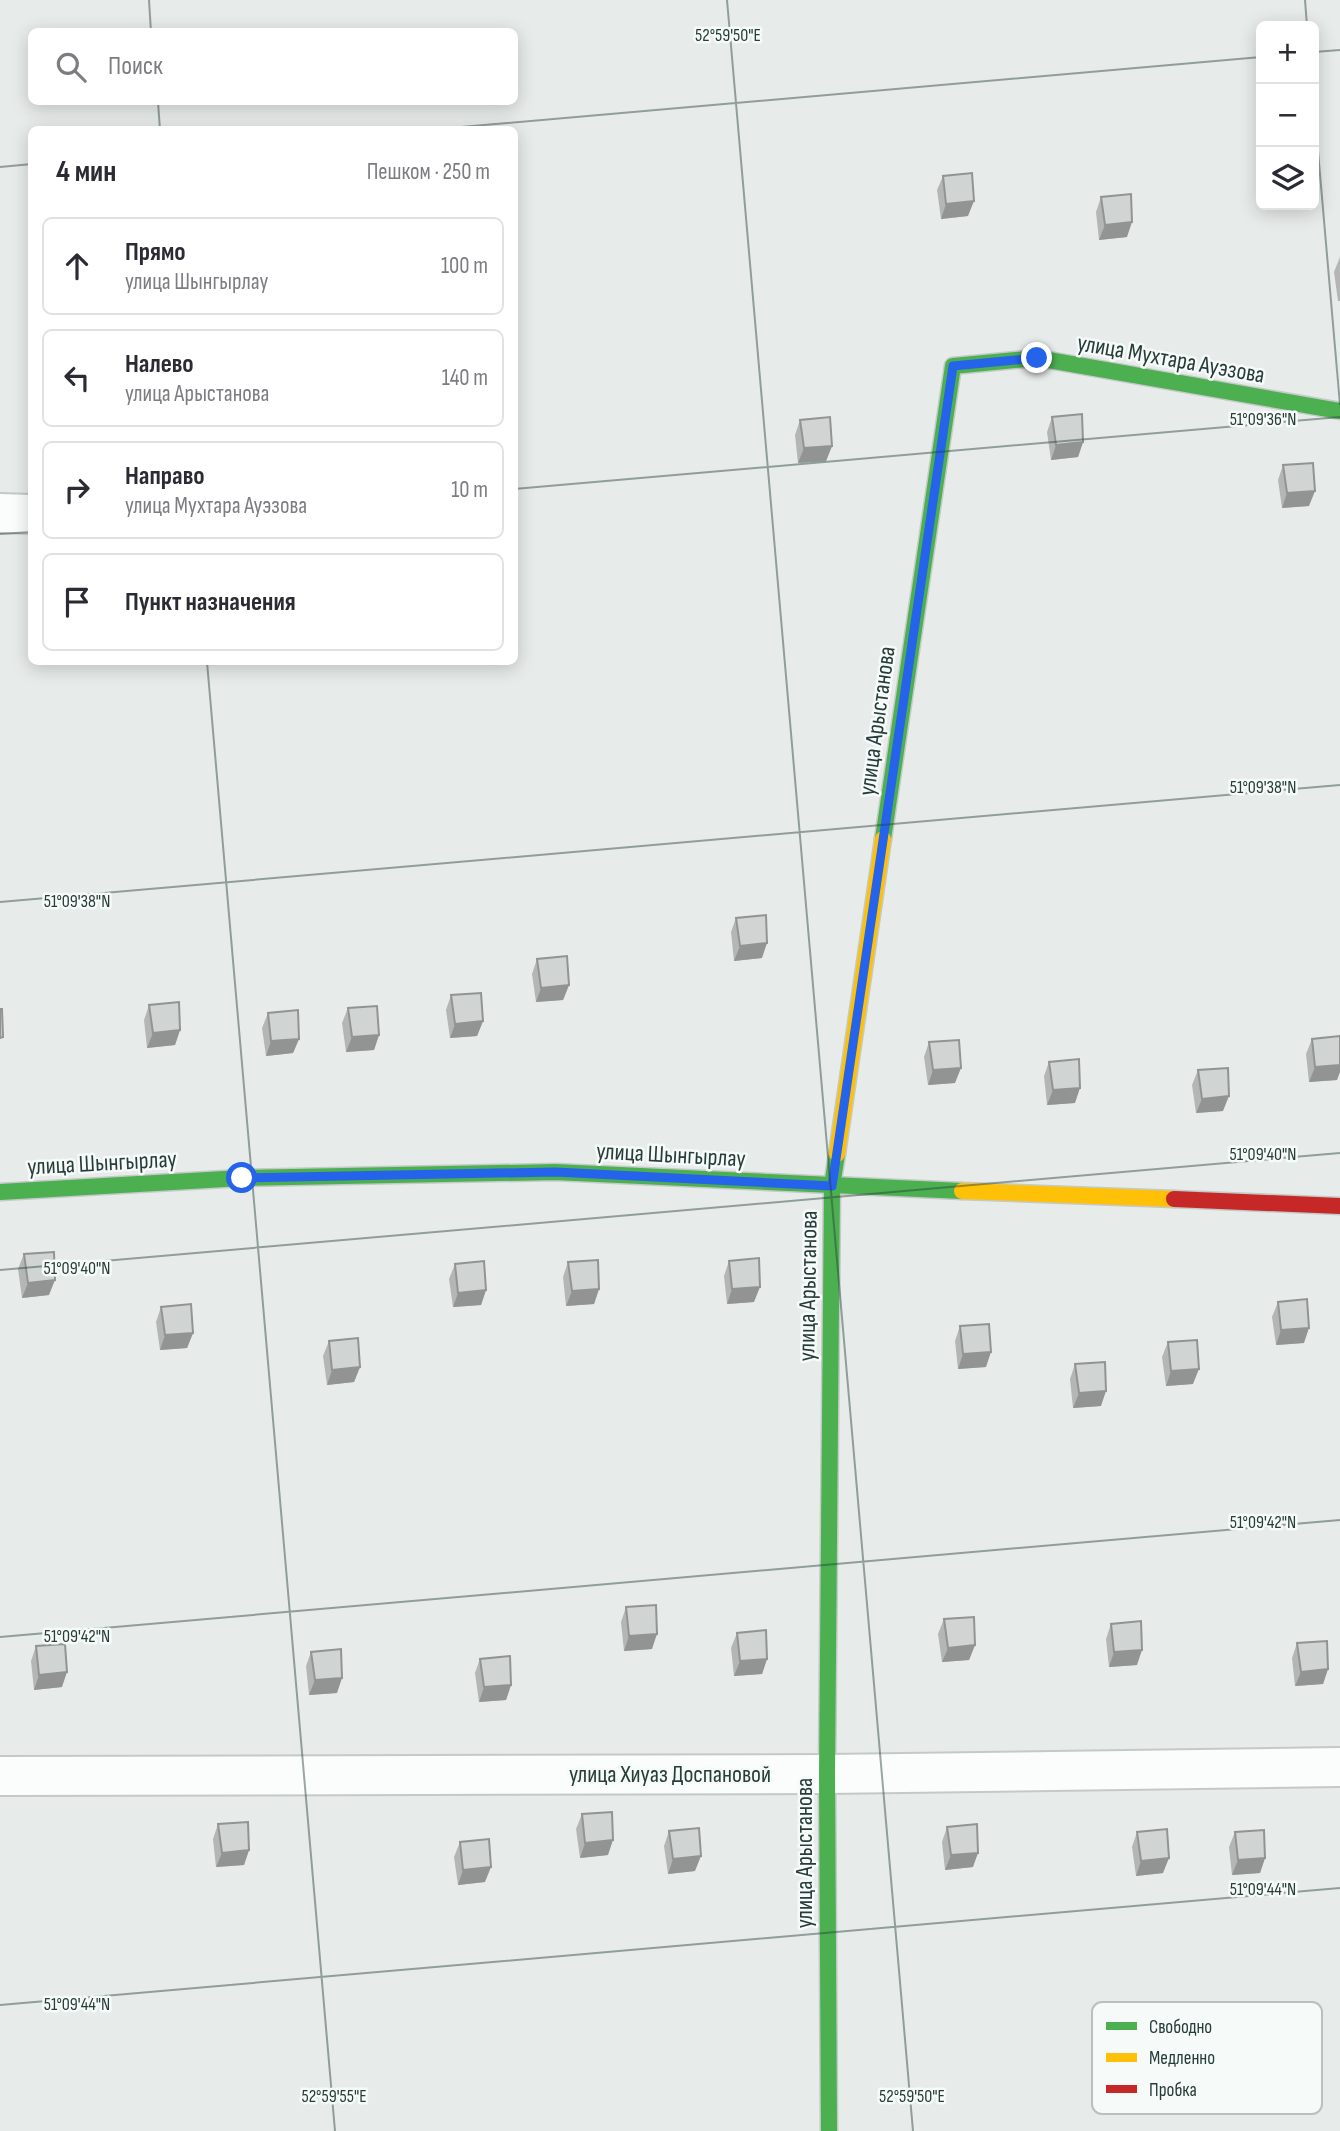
<!DOCTYPE html>
<html lang="ru">
<head>
<meta charset="utf-8">
<style>
  body { margin:0; font-family:"Sofia Sans Condensed",sans-serif; background:#f2f2f3; color:#2b2b33 }
  .controls { position:absolute; right:21px; top:21px; display:grid; overflow:hidden; border-radius:10px; box-shadow:0 4px 18px #0003 }
  .controls button { width:63px; height:63px; display:grid; place-items:center; padding:0; border:0; border-bottom:2px solid #e1e1e2; background:#fff; color:#2b2b33; font:35px sans-serif }
  .stop { position:absolute; width:21px; height:21px; margin:-16px; border:5px solid #2563eb; border-radius:50%; background:#fff }
  .stop.end { background:#2563eb; border-color:#fff; box-shadow:0 2px 7px #0008 }
  .list { margin:0; padding:0; list-style:none }
  h2 { display:flex; justify-content:space-between; align-items:center; height:91px; margin:0; padding:0 28px; font-size:30px }
  h2 small { font-size:23px; font-weight:400; color:#7c7c81 }
  .list li { display:grid; grid-template-columns:46px 1fr auto; gap:21px; align-items:center; box-sizing:border-box; height:98px; margin:0 14px 14px; padding:0 14px; border:2px solid #e1e1e2; border-radius:10px }
  .list b { display:block; font-size:26px; white-space:nowrap }
  .list p { margin:0; font-size:23px; white-space:nowrap; color:#7c7c81 }
  .list em { font-size:23px; font-style:normal; color:#7c7c81 }
  .icon { flex:none; width:38px; height:38px; fill:none; stroke:currentColor; stroke-width:2; stroke-linecap:round; stroke-linejoin:round }
  .map { position:relative; flex:none; width:1340px; height:2131px; overflow:hidden }
  .search { position:absolute; background:#fff; box-shadow:0 4px 18px #0003; left:28px; top:28px; width:490px; height:77px; display:flex; align-items:center; gap:18px; box-sizing:border-box; padding:0 24px; border-radius:10px; color:#7c7c81; font-size:26px }
  .panel { position:absolute; background:#fff; box-shadow:0 4px 18px #0003; left:28px; top:126px; width:490px; height:539px; border-radius:10px }
  .map>svg:first-child { display:block }
</style>
</head>
<body>
<div class="map">
<svg width="1340" height="2131" viewBox="0 0 1340 2131">
  <rect width="100%" height="100%" fill="#e7ecea"/>
  <g fill="none" stroke-linecap="round" stroke-linejoin="round">
    <defs>
      <g id="street">
        <polyline points="0,513 32,514"/>
        <polyline points="0,1776 827,1774 1340,1767"/>
      </g>
      <g id="fast">
        <polyline points="883,839 953,366 1037,358 1340,411"/>
        <polyline points="0,1192 242,1178 555,1172 962,1191"/>
        <polyline points="829,2131 827,1774 832,1186 837,1154"/>
      </g>
      <g id="slow">
        <polyline points="837,1154 883,839"/>
        <polyline points="962,1191 1174,1199"/>
      </g>
      <polyline id="jam" points="1174,1199 1340,1206"/>
    </defs>
    <use href="#street" stroke="#c4c9c7" stroke-width="42"/>
    <use href="#fast" stroke="#c4cac8" stroke-width="19"/>
    <use href="#slow" stroke="#c4cac8" stroke-width="19"/>
    <use href="#jam" stroke="#c4cac8" stroke-width="19"/>
    <use href="#street" stroke="#fbfcfc" stroke-width="38"/>
    <use href="#fast" stroke="#4caf50" stroke-width="16"/>
    <use href="#slow" stroke="#ffc107" stroke-width="16"/>
    <use href="#jam" stroke="#c62828" stroke-width="16"/>
  </g>
  <g fill="#b3b6b5">
    <polygon points="943,176 968,216 941,219 937,190"/>
    <polygon points="1101,197 1127,237 1099,240 1096,212"/>
    <polygon points="1340,257 1340,301 1338,301 1334,272"/>
    <polygon points="1052,417 1083,442 1078,457 1051,460 1047,432"/>
    <polygon points="800,420 832,446 826,461 798,463 795,435"/>
    <polygon points="1283,465 1309,506 1282,508 1278,480"/>
    <polygon points="736,918 762,958 734,961 731,932"/>
    <polygon points="537,959 569,985 563,1000 536,1002 532,974"/>
    <polygon points="451,995 483,1021 477,1036 450,1038 446,1010"/>
    <polygon points="149,1005 180,1030 175,1045 147,1048 144,1020"/>
    <polygon points="348,1008 379,1035 374,1050 346,1052 342,1023"/>
    <polygon points="268,1013 299,1039 293,1053 266,1056 262,1028"/>
    <polygon points="1312,1039 1337,1080 1309,1082 1306,1054"/>
    <polygon points="929,1042 955,1083 928,1085 924,1057"/>
    <polygon points="1049,1062 1075,1103 1047,1105 1044,1076"/>
    <polygon points="1198,1070 1223,1111 1196,1113 1192,1085"/>
    <polygon points="24,1254 49,1295 22,1298 18,1269"/>
    <polygon points="729,1261 754,1302 727,1304 724,1276"/>
    <polygon points="568,1262 599,1289 594,1304 566,1306 563,1277"/>
    <polygon points="455,1264 486,1290 481,1305 453,1307 449,1279"/>
    <polygon points="1278,1302 1304,1343 1276,1345 1272,1317"/>
    <polygon points="161,1307 193,1333 187,1348 160,1350 156,1322"/>
    <polygon points="960,1326 986,1367 958,1369 955,1341"/>
    <polygon points="329,1341 360,1367 354,1382 327,1385 323,1356"/>
    <polygon points="1168,1342 1193,1384 1166,1386 1162,1357"/>
    <polygon points="1075,1364 1101,1406 1073,1408 1070,1379"/>
    <polygon points="626,1607 652,1649 624,1651 621,1622"/>
    <polygon points="944,1619 975,1645 969,1660 942,1662 938,1634"/>
    <polygon points="1111,1624 1137,1665 1109,1667 1106,1639"/>
    <polygon points="737,1633 767,1659 762,1674 734,1676 731,1648"/>
    <polygon points="1297,1643 1328,1669 1323,1684 1295,1686 1292,1658"/>
    <polygon points="36,1646 62,1687 34,1690 31,1661"/>
    <polygon points="311,1652 337,1693 309,1695 306,1666"/>
    <polygon points="480,1659 511,1685 506,1700 479,1702 475,1673"/>
    <polygon points="582,1814 608,1855 580,1858 576,1829"/>
    <polygon points="218,1824 249,1850 244,1865 216,1867 213,1839"/>
    <polygon points="947,1827 973,1867 945,1870 942,1842"/>
    <polygon points="669,1831 695,1871 668,1874 664,1846"/>
    <polygon points="1137,1832 1163,1873 1136,1876 1132,1847"/>
    <polygon points="1235,1832 1265,1858 1260,1873 1232,1875 1229,1847"/>
    <polygon points="460,1842 485,1882 458,1885 454,1857"/>
  </g>
  <g fill="#929494">
    <polygon points="974,201 968,216 941,219 946,204"/>
    <polygon points="1132,222 1127,237 1099,240 1105,225"/>
    <polygon points="1083,442 1078,457 1051,460 1056,445"/>
    <polygon points="832,446 826,461 798,463 804,448"/>
    <polygon points="1315,491 1309,506 1282,508 1287,493"/>
    <polygon points="767,943 762,958 734,961 740,946"/>
    <polygon points="569,985 563,1000 536,1002 541,988"/>
    <polygon points="483,1021 477,1036 450,1038 455,1024"/>
    <polygon points="180,1030 175,1045 147,1048 153,1033"/>
    <polygon points="379,1035 374,1050 346,1052 352,1037"/>
    <polygon points="299,1039 293,1053 266,1056 271,1041"/>
    <polygon points="1340,1065 1340,1072 1337,1080 1309,1082 1315,1067"/>
    <polygon points="961,1068 955,1083 928,1085 933,1070"/>
    <polygon points="1080,1088 1075,1103 1047,1105 1053,1090"/>
    <polygon points="1229,1096 1223,1111 1196,1113 1202,1099"/>
    <polygon points="55,1280 49,1295 22,1298 28,1283"/>
    <polygon points="760,1287 754,1302 727,1304 732,1289"/>
    <polygon points="599,1289 594,1304 566,1306 572,1291"/>
    <polygon points="486,1290 481,1305 453,1307 458,1293"/>
    <polygon points="1309,1328 1304,1343 1276,1345 1281,1330"/>
    <polygon points="193,1333 187,1348 160,1350 165,1335"/>
    <polygon points="991,1352 986,1367 958,1369 963,1354"/>
    <polygon points="360,1367 354,1382 327,1385 332,1370"/>
    <polygon points="1199,1369 1193,1384 1166,1386 1171,1371"/>
    <polygon points="1106,1391 1101,1406 1073,1408 1079,1393"/>
    <polygon points="657,1634 652,1649 624,1651 629,1636"/>
    <polygon points="975,1645 969,1660 942,1662 948,1648"/>
    <polygon points="1142,1650 1137,1665 1109,1667 1114,1652"/>
    <polygon points="767,1659 762,1674 734,1676 740,1661"/>
    <polygon points="1328,1669 1323,1684 1295,1686 1301,1672"/>
    <polygon points="67,1672 62,1687 34,1690 39,1675"/>
    <polygon points="342,1678 337,1693 309,1695 315,1680"/>
    <polygon points="511,1685 506,1700 479,1702 484,1687"/>
    <polygon points="613,1840 608,1855 580,1858 585,1843"/>
    <polygon points="249,1850 244,1865 216,1867 222,1853"/>
    <polygon points="978,1853 973,1867 945,1870 951,1855"/>
    <polygon points="701,1856 695,1871 668,1874 673,1859"/>
    <polygon points="1169,1858 1163,1873 1136,1876 1141,1861"/>
    <polygon points="1265,1858 1260,1873 1232,1875 1238,1860"/>
    <polygon points="491,1867 485,1882 458,1885 463,1870"/>
  </g>
  <g fill="#d0d4d3" stroke="#929494" stroke-width="2">
    <polygon points="972,173 974,201 946,204 943,176"/>
    <polygon points="1131,194 1132,222 1105,225 1101,197"/>
    <polygon points="1082,414 1083,442 1056,445 1052,417"/>
    <polygon points="830,417 832,446 804,448 800,420"/>
    <polygon points="1313,463 1315,491 1287,493 1283,465"/>
    <polygon points="766,915 767,943 740,946 736,918"/>
    <polygon points="567,956 569,985 541,988 537,959"/>
    <polygon points="481,993 483,1021 455,1024 451,995"/>
    <polygon points="179,1002 180,1030 153,1033 149,1005"/>
    <polygon points="377,1006 379,1035 352,1037 348,1008"/>
    <polygon points="0,1009 2,1009 3,1037 0,1038"/>
    <polygon points="298,1010 299,1039 271,1041 268,1013"/>
    <polygon points="1340,1036 1340,1065 1315,1067 1312,1039"/>
    <polygon points="959,1040 961,1068 933,1070 929,1042"/>
    <polygon points="1079,1059 1080,1088 1053,1090 1049,1062"/>
    <polygon points="1228,1068 1229,1096 1202,1099 1198,1070"/>
    <polygon points="54,1252 55,1280 28,1283 24,1254"/>
    <polygon points="759,1258 760,1287 732,1289 729,1261"/>
    <polygon points="598,1260 599,1289 572,1291 568,1262"/>
    <polygon points="484,1261 486,1290 458,1293 455,1264"/>
    <polygon points="1307,1299 1309,1328 1281,1330 1278,1302"/>
    <polygon points="191,1304 193,1333 165,1335 161,1307"/>
    <polygon points="989,1324 991,1352 963,1354 960,1326"/>
    <polygon points="358,1338 360,1367 332,1370 329,1341"/>
    <polygon points="1197,1340 1199,1369 1171,1371 1168,1342"/>
    <polygon points="1105,1362 1106,1391 1079,1393 1075,1364"/>
    <polygon points="656,1605 657,1634 629,1636 626,1607"/>
    <polygon points="974,1617 975,1645 948,1648 944,1619"/>
    <polygon points="1141,1621 1142,1650 1114,1652 1111,1624"/>
    <polygon points="766,1630 767,1659 740,1661 737,1633"/>
    <polygon points="1327,1641 1328,1669 1301,1672 1297,1643"/>
    <polygon points="65,1644 67,1672 39,1675 36,1646"/>
    <polygon points="341,1649 342,1678 315,1680 311,1652"/>
    <polygon points="510,1656 511,1685 484,1687 480,1659"/>
    <polygon points="612,1812 613,1840 585,1843 582,1814"/>
    <polygon points="248,1822 249,1850 222,1853 218,1824"/>
    <polygon points="977,1824 978,1853 951,1855 947,1827"/>
    <polygon points="699,1828 701,1856 673,1859 669,1831"/>
    <polygon points="1167,1829 1169,1858 1141,1861 1137,1832"/>
    <polygon points="1264,1830 1265,1858 1238,1860 1235,1832"/>
    <polygon points="489,1839 491,1867 463,1870 460,1842"/>
  </g>
  <g fill="none" stroke-linecap="round" stroke-linejoin="round">
    <polyline stroke="#2563eb" stroke-width="9" points="242,1178 555,1172 832,1186 953,366 1037,358"/>
  </g>
  <path fill="none" stroke="#273d39" stroke-width="2" stroke-opacity="0.45" d="M149,0L151,32M727,0L913,2131M1305,0L1307,26M1314,52L1340,50M158,102L160,130M1314,105L1340,405M427,130L1261,57M0,167L32,164M514,489L1340,417M0,534L32,532M207,662L335,2131M0,902L1340,785M0,1270L1340,1153M0,1637L1340,1520M0,2005L1340,1888"/>
  <g text-anchor="middle" dominant-baseline="central" stroke-width="5" stroke-linejoin="round" paint-order="stroke">
    <g font-size="24" fill="#273d39" stroke="#f6faf8">
      <text transform="translate(1171 359) rotate(10)">улица Мухтара Ауэзова</text>
      <text transform="translate(877 721) rotate(-82)">улица Арыстанова</text>
      <text transform="translate(671 1155) rotate(3)">улица Шынгырлау</text>
      <text transform="translate(102 1163) rotate(-3)">улица Шынгырлау</text>
      <text transform="translate(808 1286) rotate(-89)">улица Арыстанова</text>
      <text x="670" y="1774">улица Хиуаз Доспановой</text>
      <text transform="translate(804 1853) rotate(-90)">улица Арыстанова</text>
    </g>
  </g>
  <rect x="1092" y="2002" width="230" height="112" rx="10" fill="#f6faf8" stroke="#b8c1bf" stroke-width="2"/>
  <rect x="1106" y="2022" width="31" height="8" fill="#4caf50"/>
  <rect x="1106" y="2053" width="31" height="9" fill="#ffc107"/>
  <rect x="1106" y="2085" width="31" height="8" fill="#c62828"/>
  <g font-size="19" fill="#273d39">
    <text x="1149" y="2033">Свободно</text>
    <text x="1149" y="2064">Медленно</text>
    <text x="1149" y="2096">Пробка</text>
  </g>
  <g font-size="18" text-anchor="middle" fill="#273d39" stroke="#f6faf8" stroke-width="5" stroke-linejoin="round" paint-order="stroke">
    <text x="728" y="41">52°59'50"E</text>
    <text x="1263" y="425">51°09'36"N</text>
    <text x="1263" y="793">51°09'38"N</text>
    <text x="77" y="907">51°09'38"N</text>
    <text x="1263" y="1160">51°09'40"N</text>
    <text x="77" y="1274">51°09'40"N</text>
    <text x="1263" y="1528">51°09'42"N</text>
    <text x="77" y="1642">51°09'42"N</text>
    <text x="1263" y="1895">51°09'44"N</text>
    <text x="77" y="2010">51°09'44"N</text>
    <text x="334" y="2102">52°59'55"E</text>
    <text x="912" y="2102">52°59'50"E</text>
  </g>
</svg>
<div class="controls">
<button>+</button>
<button>−</button>
<button><svg class="icon" aria-label="layers" viewBox="0 0 24 24"><path d="M12 4l9 5-9 5-9-5zM3 14l9 5 9-5"/></svg></button>
</div>
<div class="stop" style="left:242px;top:1178px"></div>
<div class="stop end" style="left:1037px;top:358px"></div>
<div class="search"><svg class="icon" aria-label="search" viewBox="0 0 24 24"><circle cx="10" cy="10" r="6"/><path d="M15 15l6 6"/></svg>Поиск</div>
<section class="panel">
<h2>4 мин<small>Пешком · 250 m</small></h2>
<ul class="list">
<li><svg class="icon" aria-label="ahead" viewBox="0 0 24 24"><path d="M12 20V5M6 11l6-6 6 6"/></svg><div><b>Прямо</b><p>улица Шынгырлау</p></div><em>100 m</em></li>
<li><svg class="icon" aria-label="left" viewBox="0 0 24 24"><path d="M17 20v-9H6M10 6l-5 5 5 5"/></svg><div><b>Налево</b><p>улица Арыстанова</p></div><em>140 m</em></li>
<li><svg class="icon" aria-label="right" viewBox="0 0 24 24"><path d="M7 20v-9h11M14 6l5 5-5 5"/></svg><div><b>Направо</b><p>улица Мухтара Ауэзова</p></div><em>10 m</em></li>
<li><svg class="icon" aria-label="arrive" viewBox="0 0 24 24"><path d="M6 21V4h12l-3 4 3 4H6"/></svg><div><b>Пункт назначения</b></div></li>
</ul>
</section>
</div>
</body>
</html>
